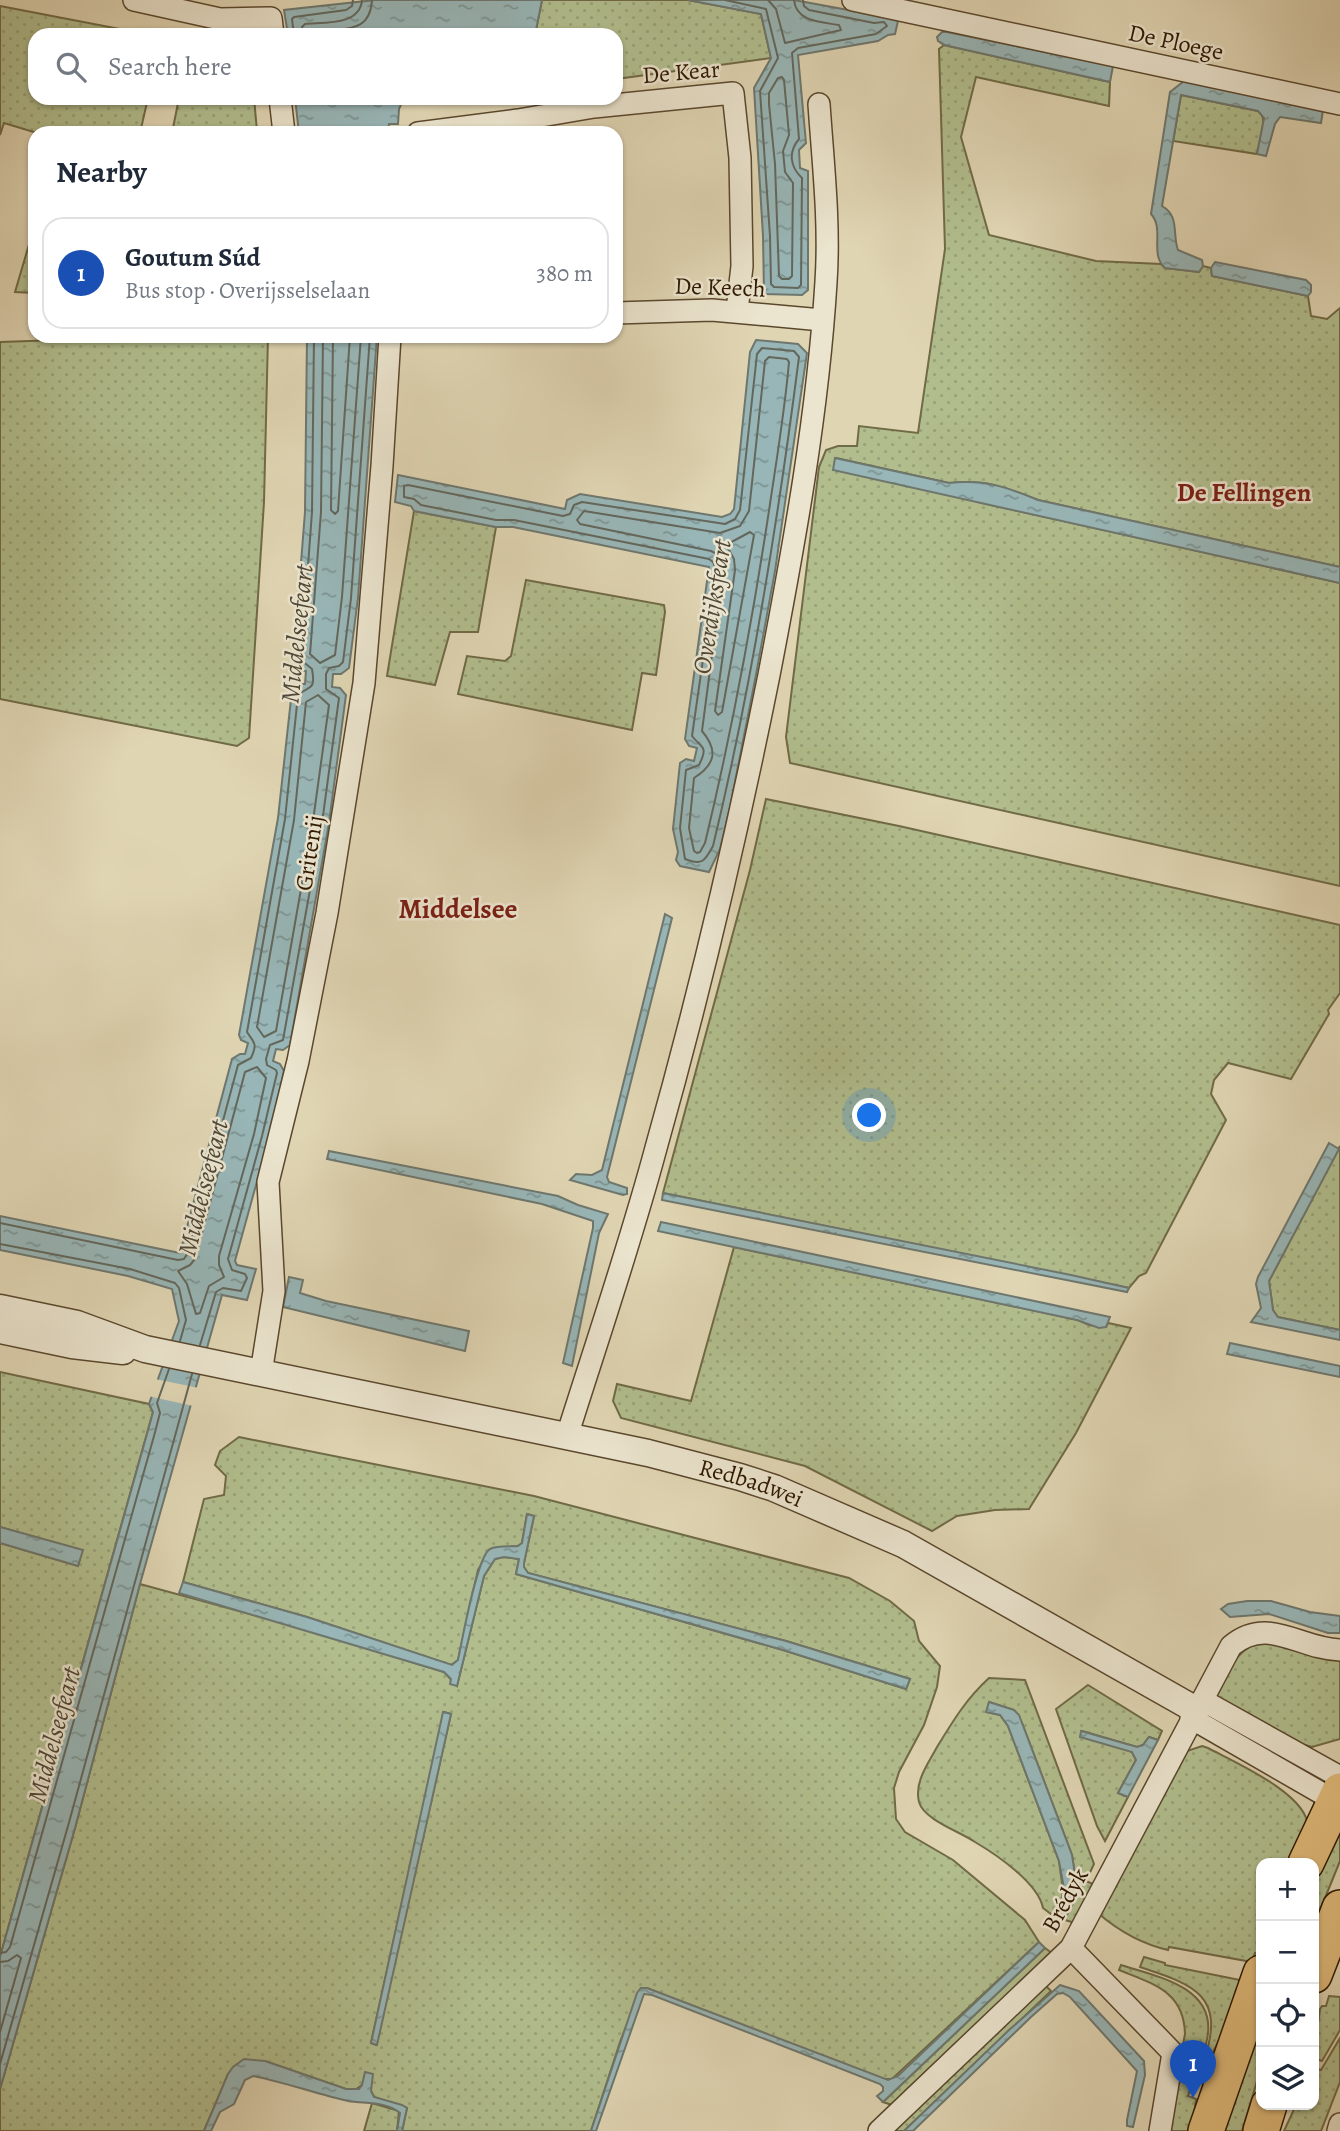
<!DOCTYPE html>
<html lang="en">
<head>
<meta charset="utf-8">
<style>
  body { margin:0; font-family:Alegreya,serif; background:#f6f6f7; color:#1f2937 }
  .controls { position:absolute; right:21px; bottom:21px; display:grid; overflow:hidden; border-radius:14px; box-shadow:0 2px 5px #0004 }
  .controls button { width:63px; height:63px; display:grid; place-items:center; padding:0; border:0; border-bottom:2px solid #e0e1e3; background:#fff; color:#1f2937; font:35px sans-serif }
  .you { position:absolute; left:870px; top:1116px; width:24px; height:24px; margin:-18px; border:5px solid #fff; border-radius:50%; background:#1a73e8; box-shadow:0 0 0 10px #1a73e833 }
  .badge { display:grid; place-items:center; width:46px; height:46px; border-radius:50%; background:#db2777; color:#fff; font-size:23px; font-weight:700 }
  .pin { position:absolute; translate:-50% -58px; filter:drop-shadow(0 2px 4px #0008) }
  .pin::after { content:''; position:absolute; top:37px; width:24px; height:21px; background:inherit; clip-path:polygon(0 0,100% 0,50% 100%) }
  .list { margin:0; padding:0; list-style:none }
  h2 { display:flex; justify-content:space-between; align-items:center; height:91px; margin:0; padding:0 28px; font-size:30px }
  h2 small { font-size:23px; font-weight:400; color:#747a83 }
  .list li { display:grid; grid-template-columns:46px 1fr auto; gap:21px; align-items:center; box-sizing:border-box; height:112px; margin:0 14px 14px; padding:0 14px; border:2px solid #e0e1e3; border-radius:21px }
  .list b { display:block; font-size:26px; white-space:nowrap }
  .list p { margin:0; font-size:23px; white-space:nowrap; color:#747a83 }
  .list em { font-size:23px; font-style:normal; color:#747a83 }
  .icon { flex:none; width:38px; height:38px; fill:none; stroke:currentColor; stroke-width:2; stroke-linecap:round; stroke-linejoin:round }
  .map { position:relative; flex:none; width:1340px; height:2131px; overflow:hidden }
  .search { position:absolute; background:#fff; box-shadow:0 2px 5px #0004; left:28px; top:28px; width:595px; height:77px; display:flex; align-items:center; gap:18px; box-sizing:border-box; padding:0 24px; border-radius:21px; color:#747a83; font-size:26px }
  .panel { position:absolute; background:#fff; box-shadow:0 2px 5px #0004; left:28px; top:126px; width:595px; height:217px; border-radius:21px }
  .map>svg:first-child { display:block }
</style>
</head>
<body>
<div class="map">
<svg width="1340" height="2131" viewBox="0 0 1340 2131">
  <defs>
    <pattern id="grass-dots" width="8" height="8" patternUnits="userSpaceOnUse" patternTransform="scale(1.75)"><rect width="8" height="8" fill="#b1bd8d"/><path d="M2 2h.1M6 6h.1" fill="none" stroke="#99a278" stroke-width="1.8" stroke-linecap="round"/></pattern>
    <pattern id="water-ripples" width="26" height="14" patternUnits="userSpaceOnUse" patternTransform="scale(1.75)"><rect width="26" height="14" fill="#98b6b7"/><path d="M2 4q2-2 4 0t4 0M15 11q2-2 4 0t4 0" fill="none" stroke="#7c9392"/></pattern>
  </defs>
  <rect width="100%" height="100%" fill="#e0d5b3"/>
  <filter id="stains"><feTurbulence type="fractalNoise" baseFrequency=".00286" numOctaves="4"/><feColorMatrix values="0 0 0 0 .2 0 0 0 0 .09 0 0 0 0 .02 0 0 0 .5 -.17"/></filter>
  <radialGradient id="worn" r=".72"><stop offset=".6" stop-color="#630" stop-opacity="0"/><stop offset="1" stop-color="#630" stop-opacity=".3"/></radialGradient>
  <g fill="url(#grass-dots)" stroke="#706a46" stroke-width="2" fill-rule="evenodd">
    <polygon points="542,0 688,0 761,14 771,58 616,79 616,35 535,35"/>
    <polygon points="0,6 151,35 35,35 35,98 148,98 140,133 37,133 4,123 0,135"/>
    <path d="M944,45L1110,82L1109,106L976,77L961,137L989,235L1096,261L1161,264L1165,268L1199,272L1203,266L1211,268L1212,276L1308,296L1311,316L1327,319L1340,308V567L1038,500C1006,487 985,479 949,483L836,458L982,503L1340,583V886L790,763L786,737L819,467L826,450L838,446H857L859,426L918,433L945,249L939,49Z"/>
    <polygon points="1181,95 1258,111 1262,114 1264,124 1257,154 1173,141"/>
    <polygon points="179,98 254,98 257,131 172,133"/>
    <polygon points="35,224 35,293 15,292"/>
    <polygon points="177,336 268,336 264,502 249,738 237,746 0,699 0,342"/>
    <polygon points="414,511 496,527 478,632 450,632 435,685 387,676"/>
    <polygon points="526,580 664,605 665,612 656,675 642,673 632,730 458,694 467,656 505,661 511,656"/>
    <polygon points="766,799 899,826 1340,925 1340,993 1328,1010 1329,1014 1291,1079 1228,1063 1214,1080 1211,1094 1226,1120 1146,1273 1139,1276 1129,1288 663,1193 750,870"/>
    <polygon points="1340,1146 1340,1330 1277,1317 1273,1310 1269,1281"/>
    <polygon points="734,1247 1078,1320 1089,1325 1106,1327 1108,1323 1131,1328 1076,1433 1029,1509 995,1510 957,1516 932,1531 805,1466 621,1418 613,1401 617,1384 691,1401"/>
    <polygon points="0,1372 149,1404 153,1412 0,1957 0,1543 78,1566 82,1551 0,1527"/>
    <path d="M239,1437L534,1496L849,1578L890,1601L914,1621L919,1641L940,1666L937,1687L924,1725L899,1772L894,1788L896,1819L905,1832L953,1860L1025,1920L1039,1942L892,2079H882L647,1988H641L620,2042L591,2131H402L407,2108L374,2097L371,2091L362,2085L355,2090L346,2089L265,2061L228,2074L204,2131H0V2089L75,1828L140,1584L308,1630L444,1672L457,1686L484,1576L495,1559L504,1557L519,1559L516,1574L783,1650L906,1689L910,1679L786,1641L528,1573L524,1567V1563L534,1516L527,1514L522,1543L518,1546L491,1549L478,1570L458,1660L451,1665L307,1617L183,1582L204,1499L224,1495L226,1476L215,1465L220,1451ZM444,1712L451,1714L376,2045L371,2043Z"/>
    <path d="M1262,1641L1340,1659V1739L1312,1747L1284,1739L1211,1699C1225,1676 1235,1649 1262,1641Z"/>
    <path d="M989,1678L1025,1680L1094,1864L1086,1881L1097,1886L1075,1923L1055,1917L1043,1908C1038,1883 997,1855 975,1842C961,1832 924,1820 919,1802C914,1782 928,1764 937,1747C953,1721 966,1699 989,1678ZM989,1702L1014,1710L1022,1723L1072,1855L1075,1875L1064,1897L1059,1861L1008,1726L1000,1715L987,1712Z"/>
    <polygon points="1088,1685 1162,1731 1158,1740 1149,1737 1143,1745 1137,1747 1082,1731 1132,1752 1136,1760 1118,1793 1128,1797 1105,1841 1097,1826 1056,1709"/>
    <path d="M1202,1746L1208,1748C1234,1762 1308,1794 1308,1827C1307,1838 1299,1853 1296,1863H1261V1946L1258,1953H1255L1252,1962L1169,1947L1168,1950C1142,1944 1119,1931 1099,1914L1184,1752Z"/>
    <polygon points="1340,1823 1340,1861 1314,1925 1314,1871"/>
    <polygon points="1045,1948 1052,1953 892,2105 883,2102"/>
    <path d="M1144,1957L1165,1963V1965L1245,1981L1241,1997L1208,2062L1204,2060C1226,1996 1195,1985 1140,1967Z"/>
    <path d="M1121,1965C1155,1976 1213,1986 1208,2033C1206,2054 1194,2077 1188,2096L1196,2099L1192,2131H1167L1185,2034C1184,1991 1153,1984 1119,1970Z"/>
    <polygon points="1044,1984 1051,1991 904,2131 890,2131"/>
    <polygon points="1329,1996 1340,1997 1340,2030 1322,2061 1314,2058 1314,2054 1320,2009 1322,2006 1326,2006"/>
    <polygon points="1261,2000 1261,2068 1242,2131 1216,2131"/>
    <polygon points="1340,2038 1340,2082 1321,2131 1284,2131 1296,2105 1314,2105 1314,2084 1318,2069 1321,2070"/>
    <polygon points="372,2103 399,2111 397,2131 364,2131"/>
  </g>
  <g fill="url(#water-ripples)" stroke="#6e776e" stroke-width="2">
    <polygon points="375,0 542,0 535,35 288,35 284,10"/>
    <polygon points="688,0 794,0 881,16 898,21 895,34 888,35 878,41 798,55 806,143 799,150 800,168 808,171 808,290 802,295 764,294 763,236 754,88 771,58 761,14"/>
    <polygon points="942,32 947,32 1113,66 1110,82 944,45 938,41 937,37"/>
    <path d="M1184,81L1323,110L1321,123L1280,117L1275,124L1266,156L1257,154L1264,118L1258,111L1181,95L1162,206C1180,216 1172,234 1178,250L1202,260L1203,266L1199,272L1165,268C1149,254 1165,229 1151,214L1170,92Z"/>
    <polygon points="295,98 404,98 399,109 398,124 389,124 388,133 299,133"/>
    <polygon points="1215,262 1306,280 1311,285 1311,292 1308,296 1212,276 1211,268"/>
    <polygon points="307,336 377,336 358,598 349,668 341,674 333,674 332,687 340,688 346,695 329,823 290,1045 283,1050 276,1049 273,1061 280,1064 284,1071 269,1138 235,1261 237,1265 256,1269 247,1300 222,1295 140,1584 75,1828 0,2089 0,1957 147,1434 153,1412 149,1404 179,1321 172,1289 128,1276 0,1250 0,1216 180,1253 232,1059 240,1054 245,1054 248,1043 241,1040 239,1035 278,818 292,690 298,684 305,684 306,671 298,670 293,664 305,512"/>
    <polygon points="756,340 798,344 807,353 775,571 755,680 730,807 720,849 709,872 680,866 676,860 678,852 673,829 680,763 686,759 694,761 697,748 689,746 685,739 709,567 513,527 496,527 414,511 411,506 395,502 398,475 565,509 567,500 580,494 722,517 730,514 734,509 750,352"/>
    <path d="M835,458L949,483C985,479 1006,487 1038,500L1340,567V583L833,470Z"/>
    <polygon points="665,914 672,918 607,1177 609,1182 627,1188 627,1194 623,1195 570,1180 576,1174 592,1175 602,1170"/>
    <polygon points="1329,1143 1339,1149 1269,1281 1273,1310 1278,1317 1340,1330 1340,1340 1251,1322 1261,1308 1256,1284 1258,1277"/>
    <polygon points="329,1151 558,1196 578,1205 608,1214 599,1233 572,1366 563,1363 593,1228 593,1221 542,1204 327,1159"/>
    <polygon points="663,1193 1071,1275 1129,1288 1127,1292 662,1200"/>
    <polygon points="661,1222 1110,1317 1106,1327 1099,1328 1077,1320 658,1231"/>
    <polygon points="289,1277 303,1280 300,1293 326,1301 469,1331 465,1351 283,1307"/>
    <polygon points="1230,1343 1340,1366 1340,1377 1227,1354"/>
    <path d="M527,1514L534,1516L524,1563V1567L528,1573L786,1641L910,1679L906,1689L783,1650L516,1574L519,1559L504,1557L495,1559L484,1576L457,1686L450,1684L451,1679L444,1672L179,1593L183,1582L307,1617L452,1665L458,1660C462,1641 477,1556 490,1549C498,1545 510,1547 518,1546L522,1543Z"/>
    <polygon points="0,1527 83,1550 78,1566 0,1543"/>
    <polygon points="1247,1601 1271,1601 1310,1612 1340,1616 1340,1633 1328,1633 1269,1614 1230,1617 1221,1609 1228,1604"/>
    <polygon points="989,1702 1014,1710 1019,1715 1072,1855 1075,1875 1085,1881 1067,1915 1063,1913 1060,1905 1064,1888 1059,1861 1008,1726 1000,1715 986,1712"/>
    <polygon points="443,1712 451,1714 377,2045 371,2043"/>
    <polygon points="1081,1731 1137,1747 1143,1745 1149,1737 1158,1740 1128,1797 1118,1793 1136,1760 1132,1752 1080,1737"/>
    <polygon points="1039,1942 1045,1948 883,2102 877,2096 883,2091 883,2087 880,2084 652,1995 644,1994 596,2131 591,2131 637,1993 641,1988 647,1988 888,2080 898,2076"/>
    <polygon points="1060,1985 1079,1991 1144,2061 1145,2075 1133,2127 1127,2126 1127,2120 1137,2071 1070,1997 1063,1993 1057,1994 1031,2017 913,2131 904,2131 1009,2030"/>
    <path d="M244,2059L265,2061L346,2089H359L362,2085L365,2072L373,2074L371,2091L374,2097L402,2105L407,2108L402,2131H397L400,2113C386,2101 365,2104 348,2101C316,2094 285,2082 253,2076L245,2080L234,2104L220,2112L211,2131H204L228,2074L233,2067Z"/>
  </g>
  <polygon fill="#e0d5b3" points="155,1379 199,1388 193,1406 148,1396"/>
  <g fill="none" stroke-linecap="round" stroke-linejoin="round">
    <g stroke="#63675c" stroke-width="2">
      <path d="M725,0L766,9L778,58L760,91L770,236L771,284L774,287L798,288L801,285L802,178C790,167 788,152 799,139L792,53L798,48L876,34L887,26L884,22L874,23L809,10L804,6L803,0"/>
      <path d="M768,0L776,9L785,43L841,30L839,25C821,22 796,22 794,0"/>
      <polyline points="294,35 292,19 294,17 346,10 352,6 353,0"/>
      <path d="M303,35L302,27L305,24C324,22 360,26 362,0"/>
      <path d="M314,35C337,25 370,38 372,0"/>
      <polygon points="782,77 784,80 789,135 783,151 785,172 793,183 792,276 789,279 782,279 779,276 775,164 769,104 769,93 778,78"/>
      <polyline points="323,336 321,512 310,654 320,663 335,655 342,597 361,336"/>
      <polyline points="333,336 331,510 335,514 338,511 350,336"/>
      <path d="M762,348L794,351L799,357C778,521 752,685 713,846C705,861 702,866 685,859L680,828L686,770L699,765C709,745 701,748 692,736L716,569L713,562L709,559L514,520H496L421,505L414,499L404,497V486L408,485L563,516L570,514L574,505L582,502L725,524L735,519L740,510L757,354Z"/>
      <path d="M769,357L787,359L789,362C785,409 777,457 770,504C753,617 732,731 705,843L700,852L697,853L694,851L689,828L694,778C716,764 718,750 702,731L724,563L719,555L711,551L580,524L577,520L584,511L720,533L740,526L749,511L765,361Z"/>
      <polygon points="750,532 754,535 722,712 718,715 715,711 735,570 734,559 726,545"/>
      <polygon points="318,695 329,705 313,821 276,1031 264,1037 257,1027 294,820 306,702"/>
      <polygon points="257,1067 266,1078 254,1134 219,1256 219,1265 224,1277 209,1286 200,1313 196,1314 187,1284 178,1271 190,1265 195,1259 245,1072"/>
      <path d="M0,1223L178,1260L184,1259L187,1254L238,1065L251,1058C258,1043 254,1043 247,1032L285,819L298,695C309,685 316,692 312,669L301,660L312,512L314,336"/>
      <polyline points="0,1244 130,1269 175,1283 179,1288 186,1320 180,1341"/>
      <polyline points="200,1345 216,1292 223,1288 241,1291 247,1278 245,1274 232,1270 228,1259 262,1136 277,1073 276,1070 267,1065 266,1059 270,1045 283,1040 322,823 339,698 326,689 326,674 329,668 339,666 343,662 351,598 370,336"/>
      <polyline points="0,1953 6,1952 10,1947 154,1436 160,1413 157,1403 169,1369"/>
      <polyline points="0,1962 8,1961 17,1955 21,1958 0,2032"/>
      <polyline points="0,2064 68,1826 192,1374"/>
    </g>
    <defs>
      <g id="minor">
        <polyline points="134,0 220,19 271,18 273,35"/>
        <polyline points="853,0 1340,104"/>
        <polyline points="280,98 284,133"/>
        <polyline points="418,133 518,120 594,107 733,93 740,158 742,266 737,311"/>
        <polyline points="616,313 712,310 822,320"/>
        <polyline points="261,1373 274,1291 268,1182 298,1061 327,913 364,683 382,466 390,336"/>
        <path d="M567,1436C597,1341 630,1245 656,1148C700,992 737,834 769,675C794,545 818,414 826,282C830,223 823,163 819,104"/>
        <polyline points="1202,1700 1340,1777"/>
        <polyline points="1191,1718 1335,1801"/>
        <polyline points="1071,1948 1173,2053 1160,2131"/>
        <path d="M879,2131L1071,1948L1231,1646C1268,1615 1299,1649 1340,1650"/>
        <polyline points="1338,2131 1340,2124"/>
      </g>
      <g id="tertiary">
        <path id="s1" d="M0,1308L77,1324L145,1349L648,1453L740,1477L774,1488L903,1544L1196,1710"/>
        <polyline points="0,1330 72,1345 123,1351"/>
      </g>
      <g id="primary">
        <polyline points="1306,1863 1340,1791"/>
        <polyline points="1314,1975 1340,1908"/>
        <polyline points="1206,2131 1261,1973"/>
        <polyline points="1261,2131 1269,2105"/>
      </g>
    </defs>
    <use href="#minor" stroke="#5a472d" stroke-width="24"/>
    <use href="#tertiary" stroke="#5a472d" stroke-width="29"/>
    <use href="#primary" stroke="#2e1800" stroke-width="38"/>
    <use href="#minor" stroke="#ebe4ce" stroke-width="21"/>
    <use href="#tertiary" stroke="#ebe4ce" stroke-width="26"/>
    <use href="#primary" stroke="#e0ba7a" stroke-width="35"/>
  </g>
  <g text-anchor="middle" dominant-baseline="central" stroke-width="5" stroke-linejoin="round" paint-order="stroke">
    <g font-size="24" fill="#2e1800" stroke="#ebe4ce">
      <text transform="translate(1176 42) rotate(12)">De Ploege</text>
      <text transform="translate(681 72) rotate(-5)">De Kear</text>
      <text transform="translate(720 287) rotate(2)">De Keech</text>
      <text transform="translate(309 853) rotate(-81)">Gritenij</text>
      <text stroke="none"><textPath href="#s1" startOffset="772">Redbadwei</textPath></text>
      <text transform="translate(1065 1900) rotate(-61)">Brédyk</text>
    </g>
    <g font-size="26" font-weight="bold" fill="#7a1f14" stroke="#ebe4ce">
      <text x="1244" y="492">De Fellingen</text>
    </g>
    <g font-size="26" font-style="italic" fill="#4e4737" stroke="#ebe4ce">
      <text transform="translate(712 607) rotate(-81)">Overdijksfeart</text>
      <text transform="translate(297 634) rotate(-84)">Middelseefeart</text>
      <text transform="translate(203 1188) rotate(-76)">Middelseefeart</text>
      <text transform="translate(54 1735) rotate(-75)">Middelseefeart</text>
    </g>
    <g font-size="28" font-weight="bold" fill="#7a1f14" stroke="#ebe4ce">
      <text x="458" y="909">Middelsee</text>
    </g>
  </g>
  <rect width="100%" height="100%" filter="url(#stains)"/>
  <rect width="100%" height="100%" fill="url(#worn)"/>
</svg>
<div class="controls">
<button>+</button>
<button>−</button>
<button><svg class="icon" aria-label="locate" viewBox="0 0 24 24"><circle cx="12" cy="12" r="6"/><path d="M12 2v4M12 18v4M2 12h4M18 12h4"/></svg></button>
<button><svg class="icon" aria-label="layers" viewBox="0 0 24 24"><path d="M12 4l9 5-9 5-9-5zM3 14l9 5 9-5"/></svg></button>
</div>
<div class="you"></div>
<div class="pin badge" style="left:1193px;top:2098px;background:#1a4fb4">1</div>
<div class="search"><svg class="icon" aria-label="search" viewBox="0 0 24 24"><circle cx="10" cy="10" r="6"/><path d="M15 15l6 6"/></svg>Search here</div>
<section class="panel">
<h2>Nearby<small></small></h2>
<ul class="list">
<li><span class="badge" style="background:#1a4fb4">1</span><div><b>Goutum Súd</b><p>Bus stop · Overijsselselaan</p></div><em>380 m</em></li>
</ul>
</section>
</div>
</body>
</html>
